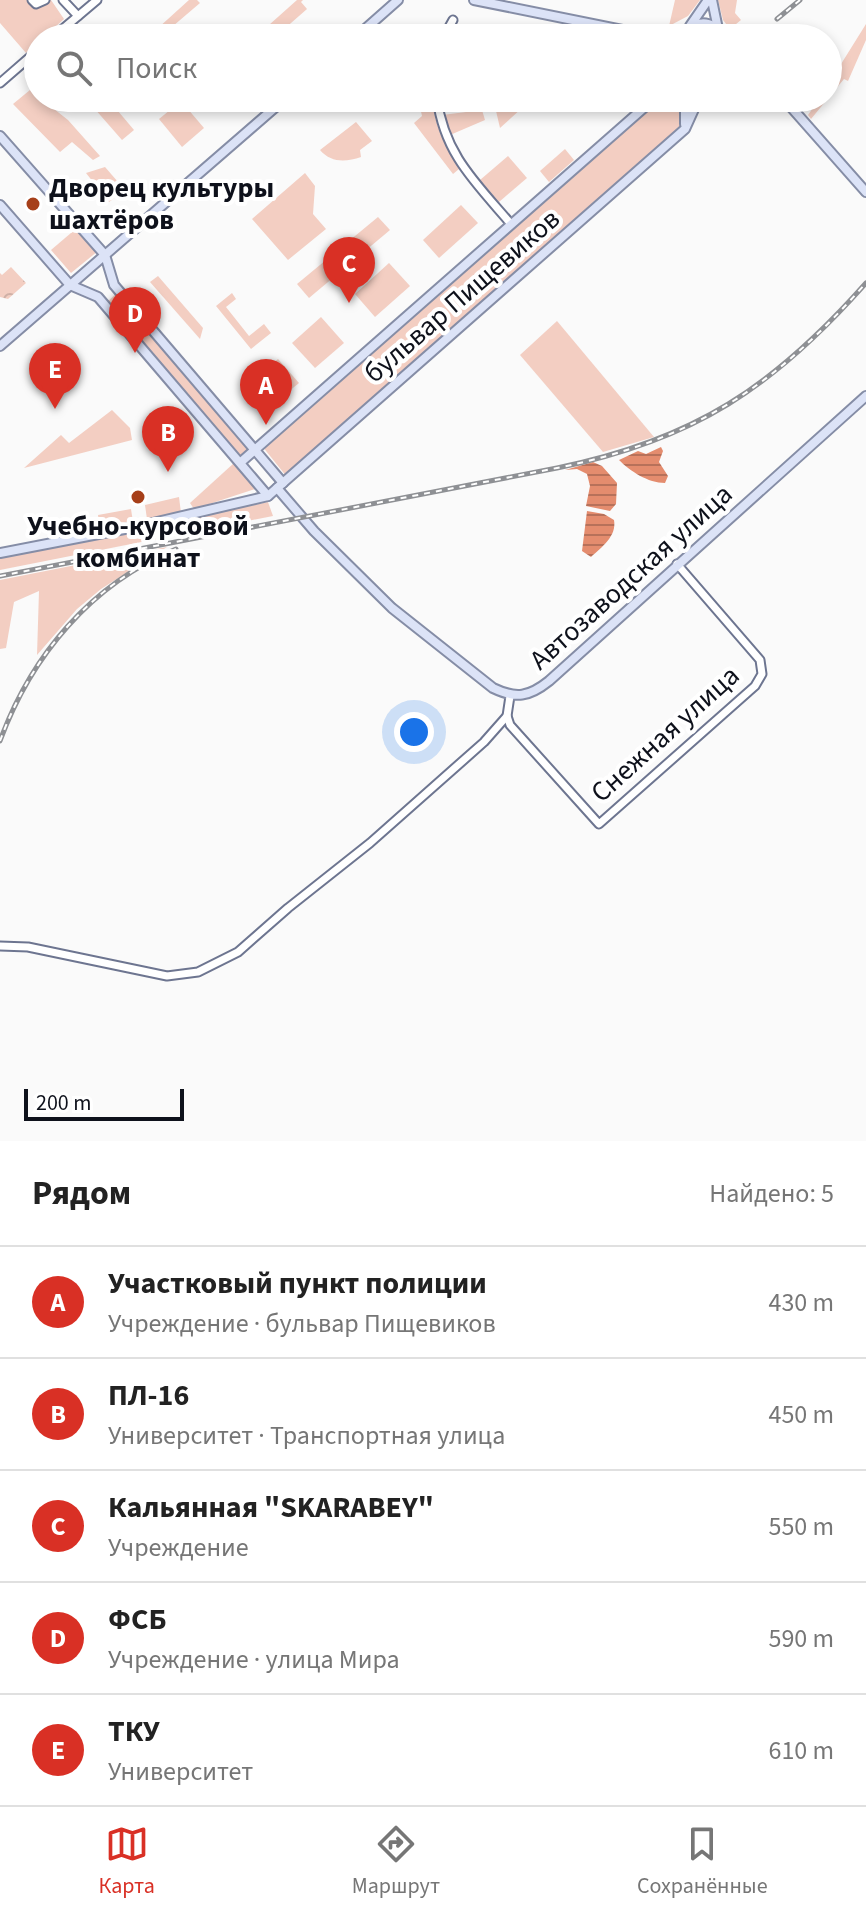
<!DOCTYPE html>
<html lang="ru">
<head>
<meta charset="utf-8">
<style>
  body { margin:0; font-family:"Source Sans 3",sans-serif; background:#f6f6f6; color:#222 }
  .scale { position:absolute; left:24px; bottom:20px; width:160px; box-sizing:border-box; padding-left:8px; border:4px solid #0e111b; border-top:0; font-size:22px; line-height:28px; white-space:nowrap; color:#0e111b; -webkit-text-stroke:6px #fff; paint-order:stroke }
  .you { position:absolute; left:414px; top:732px; width:28px; height:28px; margin:-20px; border:6px solid #fff; border-radius:50%; background:#1a73e8; box-shadow:0 0 0 12px #1a73e833 }
  .badge { display:grid; place-items:center; width:52px; height:52px; border-radius:50%; background:#d93025; color:#fff; font-size:26px; font-weight:700 }
  .pin { position:absolute; translate:-50% -66px; filter:drop-shadow(0 2px 4px #0008) }
  .pin::after { content:''; position:absolute; top:42px; width:28px; height:24px; background:inherit; clip-path:polygon(0 0,100% 0,50% 100%) }
  .list { margin:0; padding:0; list-style:none }
  h2 { display:flex; justify-content:space-between; align-items:center; height:104px; margin:0; padding:0 32px; font-size:34px }
  h2 small { font-size:26px; font-weight:400; color:#767676 }
  .list li { display:grid; grid-template-columns:52px 1fr auto; gap:24px; align-items:center; box-sizing:border-box; height:112px; padding:0 32px; border-top:2px solid #e0e0e0 }
  .list b { display:block; font-size:30px; white-space:nowrap }
  .list p { margin:0; font-size:26px; white-space:nowrap; color:#767676 }
  .list em { font-size:26px; font-style:normal; color:#767676 }
  .icon { flex:none; width:44px; height:44px; fill:none; stroke:currentColor; stroke-width:2; stroke-linecap:round; stroke-linejoin:round }
  .map { position:relative; flex:none; width:866px; height:1141px; overflow:hidden }
  .search { position:absolute; background:#fff; box-shadow:0 4px 12px #0003; left:24px; right:24px; top:24px; height:88px; display:flex; align-items:center; gap:20px; box-sizing:border-box; padding:0 28px; border-radius:44px; color:#767676; font-size:30px }
  .sheet { height:664px; background:#fff }
  nav { display:flex; justify-content:space-around; align-items:center; box-sizing:border-box; height:112px; border-top:2px solid #e0e0e0; background:#fff; font-size:22px; color:#767676 }
  nav a { display:grid; justify-items:center; gap:4px }
  nav .on { color:#d93025 }
  .map>svg:first-child { display:block }
</style>
</head>
<body>
<div class="map">
<svg width="866" height="1141" viewBox="0 0 866 1141">
  <defs>
    <pattern id="park-crowns" width="20" height="18" patternUnits="userSpaceOnUse" patternTransform="scale(2)"><rect width="20" height="18" fill="#f3cec2"/><path d="M2 6a3 3 0 1 1 6 0M12 15a3 3 0 1 1 6 0" fill="none" stroke="#cfb0a6"/></pattern>
    <pattern id="water-rules" width="6" height="5" patternUnits="userSpaceOnUse" patternTransform="scale(2)"><rect width="6" height="5" fill="#e48c6e"/><path d="M0 2.5h6" fill="none" stroke="#b7715a"/></pattern>
  </defs>
  <rect width="100%" height="100%" fill="#fafafa"/>
  <g fill="#f3cec2">
    <polygon points="0,0 51,0 64,19 43,38 38,38 38,42 26,53 0,23"/>
    <polygon points="189,0 197,0 200,3 166,32 171,38 147,38"/>
    <polygon points="297,0 303,0 301,2 307,9 283,30 289,38 264,38 260,33"/>
    <polygon points="675,0 700,0 688,16 669,26"/>
    <polygon points="718,0 737,0 735,13 741,20 730,29 723,20"/>
    <polygon points="866,24 866,40 848,81 844,79 811,119 808,115 820,98 828,98 828,85"/>
    <polygon points="30,90 68,120 100,156 93,160 72,142 60,152 13,104"/>
    <polygon points="89,98 107,98 134,130 122,140 87,100"/>
    <path d="M418,98H432C433,123 447,148 459,169L453,174L414,123L422,116Z"/>
    <polygon points="493,98 533,98 500,128"/>
    <polygon points="659,98 671,98 684,113 681,126 287,477 262,446"/>
    <polygon points="181,101 204,128 182,147 159,119"/>
    <polygon points="482,110 485,120 450,135 442,115"/>
    <path d="M356,122L372,141L360,150L361,157C346,162 331,163 320,150Z"/>
    <polygon points="565,149 574,160 549,182 540,171"/>
    <polygon points="508,156 527,178 499,202 480,180"/>
    <polygon points="105,167 125,190 109,202 86,173"/>
    <polygon points="305,173 315,186 313,214 326,229 288,260 252,219"/>
    <polygon points="461,205 478,223 439,258 423,240"/>
    <polygon points="378,217 390,230 309,298 297,284"/>
    <polygon points="78,227 98,251 71,273 51,250"/>
    <polygon points="389,263 410,286 375,317 355,294"/>
    <polygon points="158,276 203,328 200,339 150,282"/>
    <polygon points="117,293 250,449 241,458 107,302"/>
    <polygon points="232,293 236,299 226,307 249,336 264,324 271,333 251,349 216,306"/>
    <polygon points="321,317 344,343 315,368 292,343"/>
    <polygon points="557,321 654,437 603,452 520,355"/>
    <polygon points="278,359 299,383 271,406 251,382"/>
    <polygon points="112,410 130,428 132,440 24,468 61,435 69,443"/>
    <polygon points="234,463 255,489 194,509 190,503"/>
    <polygon points="179,497 181,513 147,519 145,505"/>
    <polygon points="268,502 273,516 0,570 0,558"/>
    <polygon points="131,509 133,522 100,528 98,515"/>
    <polygon points="167,547 101,589 77,609 37,655 39,591 14,602 6,648 0,649 0,580"/>
  </g>
  <polygon fill="url(#park-crowns)" points="11,267 26,283 8,299 0,297 0,273 2,275"/>
  <g fill="url(#water-rules)">
    <path d="M661,447L663,451L659,462L668,476L665,483C648,483 630,471 619,460L638,451L646,454Z"/>
    <polygon points="593,462 602,466 617,483 616,504 610,511 586,506 590,486 587,474 577,469 565,470"/>
    <path d="M587,511L604,514L614,520C617,536 602,547 591,557L582,551Z"/>
  </g>
  <g fill="none" stroke-linecap="round" stroke-linejoin="round">
    <defs>
      <g id="minor">
        <polyline points="32,0 36,4 45,0"/>
        <polyline points="63,0 78,16"/>
        <polyline points="52,38 97,0"/>
        <polyline points="443,38 453,20"/>
        <polyline points="0,83 38,50"/>
        <path d="M437,98C444,154 476,183 511,224"/>
        <polyline points="510,696 507,716 510,725 599,824 755,686 762,674 760,660 677,564"/>
        <polyline points="0,946 28,947 167,976 198,972 238,952 288,908 370,843 484,742 507,716"/>
      </g>
      <g id="major">
        <polyline points="474,0 662,38"/>
        <polyline points="712,0 718,29"/>
        <polyline points="690,26 708,0"/>
        <polyline points="656,36 686,30"/>
        <polyline points="355,38 398,0"/>
        <path d="M681,38C691,19 714,18 723,38"/>
        <polyline points="685,98 685,124"/>
        <polyline points="783,98 866,192"/>
        <polyline points="0,136 105,255 114,285 283,483"/>
        <polyline points="0,205 70,285 98,297 268,496"/>
        <polyline points="0,346 286,98"/>
        <polyline points="241,462 655,98"/>
        <path d="M277,488L314,531L392,608L493,688C516,699 529,697 549,681L866,396"/>
        <polyline points="0,553 140,526 268,496 685,129 699,98"/>
      </g>
    </defs>
    <use href="#minor" stroke="#6d7590" stroke-width="11"/>
    <use href="#major" stroke="#858da6" stroke-width="12"/>
    <use href="#minor" stroke="#fff" stroke-width="7"/>
    <use href="#major" stroke="#dce3f7" stroke-width="8"/>
    <defs>
      <g id="rail">
        <polyline points="777,19 800,0"/>
        <path d="M0,576L557,468C694,440 774,387 866,283"/>
        <path d="M0,741C31,656 91,584 176,549"/>
      </g>
    </defs>
    <use href="#rail" stroke="#8e9094" stroke-width="5"/>
    <use href="#rail" stroke="#fff" stroke-width="2" stroke-dasharray="6" stroke-linecap="butt"/>
  </g>
  <g fill="#a63f19" stroke="#fff" stroke-width="3">
    <circle cx="33" cy="204" r="8"/>
    <circle cx="138" cy="497" r="8"/>
  </g>
  <g text-anchor="middle" dominant-baseline="central" stroke-width="8" stroke-linejoin="round" paint-order="stroke">
    <g font-size="28" font-weight="bold" fill="#0e111b" stroke="#fff" text-anchor="start">
      <text x="49" y="188">Дворец культуры<tspan x="49" dy="32">шахтёров</tspan></text>
      <text x="138" y="526" text-anchor="middle">Учебно-курсовой<tspan x="138" dy="32">комбинат</tspan></text>
    </g>
    <g font-size="28" fill="#0e111b" stroke="#fff">
      <text transform="translate(462 296) rotate(-41)">бульвар Пищевиков</text>
      <text transform="translate(631 577) rotate(-42)">Автозаводская улица</text>
      <text transform="translate(665 734) rotate(-42)">Снежная улица</text>
    </g>
  </g>
</svg>
<div class="scale">200 m</div>
<div class="you"></div>
<div class="pin badge" style="left:266px;top:425px">A</div>
<div class="pin badge" style="left:168px;top:472px">B</div>
<div class="pin badge" style="left:349px;top:303px">C</div>
<div class="pin badge" style="left:135px;top:353px">D</div>
<div class="pin badge" style="left:55px;top:409px">E</div>
<div class="search"><svg class="icon" aria-label="search" viewBox="0 0 24 24"><circle cx="10" cy="10" r="6"/><path d="M15 15l6 6"/></svg>Поиск</div>
</div>
<section class="sheet">
<h2>Рядом<small>Найдено: 5</small></h2>
<ul class="list">
<li><span class="badge">A</span><div><b>Участковый пункт полиции</b><p>Учреждение · бульвар Пищевиков</p></div><em>430 m</em></li>
<li><span class="badge">B</span><div><b>ПЛ-16</b><p>Университет · Транспортная улица</p></div><em>450 m</em></li>
<li><span class="badge">C</span><div><b>Кальянная &quot;SKARABEY&quot;</b><p>Учреждение</p></div><em>550 m</em></li>
<li><span class="badge">D</span><div><b>ФСБ</b><p>Учреждение · улица Мира</p></div><em>590 m</em></li>
<li><span class="badge">E</span><div><b>ТКУ</b><p>Университет</p></div><em>610 m</em></li>
</ul>
</section>
<nav>
<a class="on"><svg class="icon" aria-label="map" viewBox="0 0 24 24"><path d="M3 6l6-2 6 2 6-2v14l-6 2-6-2-6 2zM9 4v14M15 6v14"/></svg>Карта</a>
<a><svg class="icon" aria-label="directions" viewBox="0 0 24 24"><path d="M12 3l9 9-9 9-9-9zM9 14v-3h6M13 9l2 2-2 2"/></svg>Маршрут</a>
<a><svg class="icon" aria-label="saved" viewBox="0 0 24 24"><path d="M7 4h10v16l-5-4-5 4z"/></svg>Сохранённые</a>
</nav>
</body>
</html>
